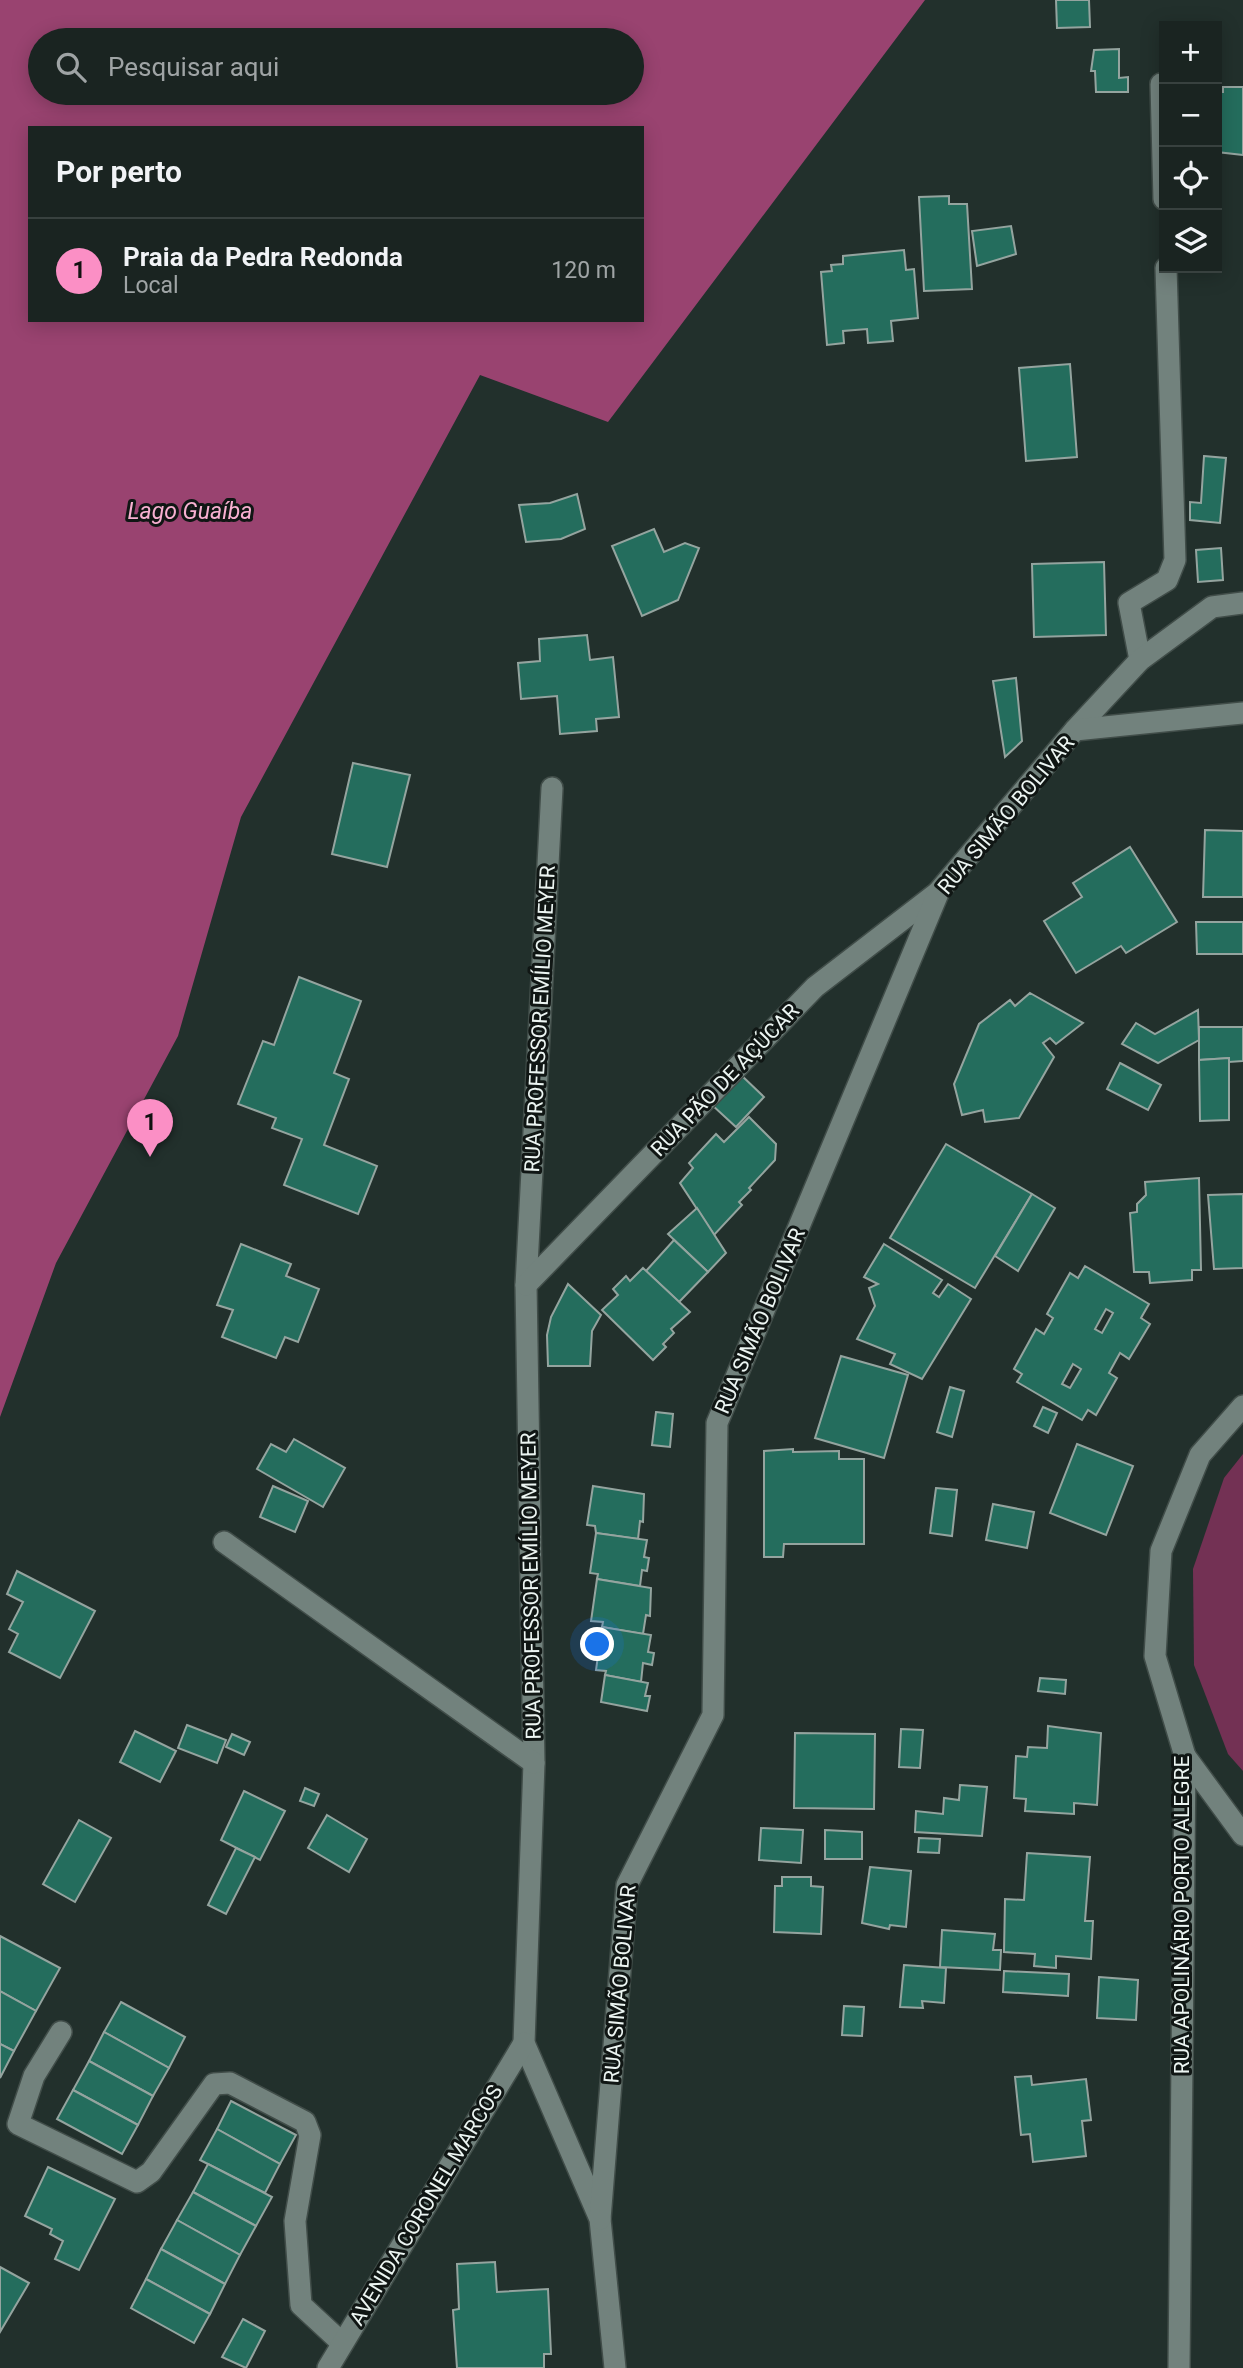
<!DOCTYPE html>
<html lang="pt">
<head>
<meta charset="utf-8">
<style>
  body { margin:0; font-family:Roboto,sans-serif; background:#232c2a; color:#f1f3f6 }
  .controls { position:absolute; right:21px; top:21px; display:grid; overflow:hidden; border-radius:0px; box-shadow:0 4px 18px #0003 }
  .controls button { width:63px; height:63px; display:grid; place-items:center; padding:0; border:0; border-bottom:2px solid #38413f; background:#1a2421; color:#f1f3f6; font:35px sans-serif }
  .you { position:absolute; left:598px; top:1645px; width:24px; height:24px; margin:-18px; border:5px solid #fff; border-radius:50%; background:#1a73e8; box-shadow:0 0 0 10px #1a73e833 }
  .badge { display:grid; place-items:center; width:46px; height:46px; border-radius:50%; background:#fb8fc5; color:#111; font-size:23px; font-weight:700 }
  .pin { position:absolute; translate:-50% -58px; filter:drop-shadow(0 2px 4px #0008) }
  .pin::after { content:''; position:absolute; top:37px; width:24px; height:21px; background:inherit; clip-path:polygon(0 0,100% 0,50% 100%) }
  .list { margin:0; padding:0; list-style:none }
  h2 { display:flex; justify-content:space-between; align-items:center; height:91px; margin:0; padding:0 28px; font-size:30px }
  h2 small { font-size:23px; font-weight:400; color:#9fa4a5 }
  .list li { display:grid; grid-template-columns:46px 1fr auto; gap:21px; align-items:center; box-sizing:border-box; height:105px; padding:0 28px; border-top:2px solid #38413f }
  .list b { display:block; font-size:26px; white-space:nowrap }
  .list p { margin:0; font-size:23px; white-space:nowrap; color:#9fa4a5 }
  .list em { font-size:23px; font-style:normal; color:#9fa4a5 }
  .icon { flex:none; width:38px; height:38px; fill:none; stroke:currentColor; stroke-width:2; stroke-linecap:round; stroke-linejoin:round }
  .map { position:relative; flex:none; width:1243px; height:2368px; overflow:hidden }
  .search { position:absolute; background:#1a2421; box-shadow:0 4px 18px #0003; left:28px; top:28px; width:616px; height:77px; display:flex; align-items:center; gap:18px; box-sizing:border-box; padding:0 24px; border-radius:38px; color:#9fa4a5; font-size:26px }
  .panel { position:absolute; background:#1a2421; box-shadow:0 4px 18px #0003; left:28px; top:126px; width:616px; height:196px; border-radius:0px }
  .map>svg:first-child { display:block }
</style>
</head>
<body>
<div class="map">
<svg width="1243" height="2368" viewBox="0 0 1243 2368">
  <rect width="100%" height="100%" fill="#22302c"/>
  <polygon fill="#733154" points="1243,1454 1243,1771 1228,1754 1194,1665 1193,1569 1224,1478"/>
  <path fill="#994370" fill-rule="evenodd" d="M0,0H925L608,422L480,375L241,817L178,1036L56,1263L0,1417ZM40,40H632V93H40ZM30,128H642V320H30Z"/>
  <g fill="#246d5d" stroke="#94a49f" stroke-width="2" fill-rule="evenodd">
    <polygon points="1056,0 1089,0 1090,27 1057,28"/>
    <polygon points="1119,49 1119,78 1128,77 1128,92 1096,92 1095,71 1091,71 1094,50"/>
    <polygon points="1223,87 1243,87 1243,155 1217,152 1217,92 1223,92"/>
    <polygon points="949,196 949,204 967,204 972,289 924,291 919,197"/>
    <polygon points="1011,226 1016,254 977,266 972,231"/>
    <polygon points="904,250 906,270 914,269 918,318 891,321 893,341 868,343 867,329 843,331 844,343 827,345 821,272 832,271 831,265 843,264 843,256"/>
    <polygon points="1070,364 1077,457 1026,461 1019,368"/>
    <polygon points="1204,456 1226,458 1220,523 1190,520 1190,502 1201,503"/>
    <polygon points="577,494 585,529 561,539 526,542 519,505 550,503"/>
    <polygon points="654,529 664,552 685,543 699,548 678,600 642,616 612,546"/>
    <polygon points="1221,548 1223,580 1198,582 1196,550"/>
    <polygon points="1104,562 1106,635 1034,637 1032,564"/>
    <polygon points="587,635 590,660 613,657 619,717 596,719 597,731 560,734 557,696 521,699 518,663 540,661 539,639"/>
    <polygon points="1016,678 1022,741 1005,757 993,681"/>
    <polygon points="353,763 410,775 387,867 332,854"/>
    <polygon points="1205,830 1243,831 1243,897 1203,897"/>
    <polygon points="1130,847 1177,922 1126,953 1121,946 1076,973 1044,921 1082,897 1073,883"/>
    <polygon points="1196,922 1243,922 1243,954 1197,954"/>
    <polygon points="299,977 361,1001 334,1073 349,1079 324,1145 377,1166 358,1214 284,1185 302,1139 272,1128 276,1118 238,1104 263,1041 274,1045"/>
    <polygon points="1030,993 1083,1023 1056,1044 1050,1038 1043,1043 1054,1057 1019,1118 985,1122 983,1110 962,1115 954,1084 979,1024 1010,1000 1015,1006"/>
    <polygon points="1198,1010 1199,1040 1158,1063 1122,1044 1136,1023 1155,1034"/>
    <polygon points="1199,1027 1243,1027 1243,1061 1229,1062 1229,1058 1199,1060"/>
    <polygon points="1229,1058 1229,1120 1200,1121 1199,1060"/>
    <polygon points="1120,1063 1161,1085 1148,1110 1107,1089"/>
    <polygon points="740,1074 764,1097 736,1127 712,1105"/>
    <polygon points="749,1117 776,1144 775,1160 749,1188 751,1190 739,1202 742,1205 714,1235 680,1183 693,1168 689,1163 716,1134 724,1142"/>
    <polygon points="946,1144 1032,1194 975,1288 890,1238"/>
    <polygon points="1199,1178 1201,1270 1192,1270 1192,1280 1150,1283 1149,1272 1134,1272 1130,1213 1137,1212 1137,1204 1146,1195 1145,1182"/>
    <polygon points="1032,1194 1055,1208 1018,1271 995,1256"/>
    <polygon points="1243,1194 1243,1268 1214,1269 1208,1195"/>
    <polygon points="697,1208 726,1253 708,1272 668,1234"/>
    <polygon points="674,1240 708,1272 679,1302 646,1271"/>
    <polygon points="241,1244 291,1264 286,1276 319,1289 298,1342 285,1337 276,1358 222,1337 233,1310 217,1305"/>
    <polygon points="884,1244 942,1280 933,1293 939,1297 948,1284 971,1299 922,1379 890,1364 895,1354 857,1339 875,1306 869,1288 878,1284 864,1277"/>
    <path d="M1085,1266L1149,1304L1141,1318L1150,1324L1129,1359L1120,1353L1109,1373L1117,1378L1096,1415L1088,1410L1082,1420L1017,1382L1022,1374L1014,1369L1036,1329L1044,1334L1053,1318L1047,1314L1070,1273L1078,1278ZM1106,1309L1113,1313L1102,1333L1095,1329ZM1073,1364L1081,1369L1070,1388L1062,1384Z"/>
    <polygon points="643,1268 690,1312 671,1329 674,1333 663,1344 666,1347 653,1360 602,1310 618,1295 613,1289 626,1276 630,1281"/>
    <polygon points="568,1284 601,1315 592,1331 590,1366 548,1366 547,1335 551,1317"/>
    <polygon points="841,1356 908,1375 884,1458 815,1438"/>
    <polygon points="950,1387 964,1391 952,1437 937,1432"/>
    <polygon points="1043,1407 1057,1413 1048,1433 1034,1426"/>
    <polygon points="656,1412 673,1414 670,1447 652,1445"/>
    <polygon points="294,1439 345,1468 323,1507 257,1469 271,1444 286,1452"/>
    <polygon points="1077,1444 1133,1466 1106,1535 1050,1513"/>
    <polygon points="793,1449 793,1452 839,1451 839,1459 864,1459 864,1544 784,1544 783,1557 764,1557 764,1451"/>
    <polygon points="273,1486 308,1501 295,1532 260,1517"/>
    <polygon points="593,1486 644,1494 643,1522 640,1521 638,1539 596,1533 595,1526 587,1525"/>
    <polygon points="936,1488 957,1490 952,1536 930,1533"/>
    <polygon points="993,1504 1034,1512 1027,1548 986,1540"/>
    <polygon points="596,1533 647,1540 644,1557 649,1558 647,1571 642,1570 640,1586 597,1579 598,1574 590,1573"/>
    <polygon points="17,1571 95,1611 60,1678 9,1652 18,1634 9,1629 23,1602 7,1594"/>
    <polygon points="597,1579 651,1588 650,1616 646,1615 643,1634 602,1627 603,1622 591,1621"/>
    <polygon points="602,1627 651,1635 648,1652 654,1653 652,1665 643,1663 641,1682 605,1675 606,1671 596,1670"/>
    <polygon points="605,1675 648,1683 645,1696 650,1696 647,1711 601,1702"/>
    <polygon points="1040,1678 1066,1680 1065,1694 1038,1691"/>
    <polygon points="187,1725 226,1740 217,1763 178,1748"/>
    <polygon points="1048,1726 1101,1733 1097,1805 1074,1803 1074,1814 1025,1811 1026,1799 1014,1798 1016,1756 1027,1757 1028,1747 1047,1748"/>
    <polygon points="901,1729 923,1730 920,1768 899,1767"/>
    <polygon points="135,1731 176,1751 160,1782 120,1762"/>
    <polygon points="795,1733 875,1734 874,1809 794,1808"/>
    <polygon points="232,1734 250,1742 244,1755 226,1747"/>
    <polygon points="960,1785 987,1787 982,1836 915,1832 916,1811 943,1814 944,1798 959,1800"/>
    <polygon points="305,1788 319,1794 314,1806 300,1801"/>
    <polygon points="244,1791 285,1811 260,1860 221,1840"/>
    <polygon points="327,1815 367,1839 349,1872 308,1848"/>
    <polygon points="79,1820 111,1838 75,1902 43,1884"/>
    <polygon points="761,1828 803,1830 801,1863 759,1860"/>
    <polygon points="825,1830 862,1832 862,1859 825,1859"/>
    <polygon points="919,1838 940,1839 939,1853 918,1852"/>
    <polygon points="236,1848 255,1857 226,1914 208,1905"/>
    <polygon points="1027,1853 1090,1857 1085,1921 1093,1921 1091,1959 1056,1956 1056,1968 1034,1966 1035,1954 1004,1952 1005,1899 1024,1900"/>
    <polygon points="870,1867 911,1871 906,1927 890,1925 889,1929 862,1923"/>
    <polygon points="782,1877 811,1877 811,1886 823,1887 821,1934 774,1932 775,1886 782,1886"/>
    <polygon points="942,1930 995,1934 993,1950 1001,1950 1000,1970 940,1967"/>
    <polygon points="0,1936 60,1968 36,2011 0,1991"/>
    <polygon points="904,1965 946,1968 944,2003 922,2001 923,2008 900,2007"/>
    <polygon points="1004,1971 1069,1974 1068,1996 1003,1992"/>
    <polygon points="1099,1977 1138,1980 1136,2020 1097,2018"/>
    <polygon points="0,1991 36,2011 14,2051 0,2044"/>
    <polygon points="121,2002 185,2037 169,2068 104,2032"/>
    <polygon points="844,2006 864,2007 862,2036 842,2035"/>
    <polygon points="104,2032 169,2068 153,2096 89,2061"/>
    <polygon points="0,2044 14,2051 0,2078"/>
    <polygon points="89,2061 153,2096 138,2125 73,2090"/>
    <polygon points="1031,2076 1032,2085 1086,2079 1091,2120 1082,2121 1086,2156 1033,2162 1030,2134 1021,2135 1015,2077"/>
    <polygon points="73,2090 138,2125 122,2154 57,2119"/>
    <polygon points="231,2101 296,2135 280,2164 217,2129"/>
    <polygon points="217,2129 280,2164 265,2193 200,2160"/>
    <polygon points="208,2164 272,2197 256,2226 193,2192"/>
    <polygon points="48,2167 115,2199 79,2270 55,2259 63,2241 50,2234 52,2229 25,2216"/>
    <polygon points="193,2192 256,2226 240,2255 177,2220"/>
    <polygon points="177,2220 240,2255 225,2284 161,2249"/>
    <polygon points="161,2249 225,2284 210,2314 146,2279"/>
    <polygon points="495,2262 497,2292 548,2289 551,2354 544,2354 544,2368 457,2368 453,2310 459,2309 457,2264"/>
    <polygon points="0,2267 29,2283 0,2332"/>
    <polygon points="146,2279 210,2314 194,2343 131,2308"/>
    <polygon points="243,2319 265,2331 246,2368 222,2357"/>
  </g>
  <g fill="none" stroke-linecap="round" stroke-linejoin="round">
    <defs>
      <g id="minor">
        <polyline points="1161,84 1164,199"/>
        <polyline points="1140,660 1129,603 1167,580 1175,560 1166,268"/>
        <polyline points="1075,730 1140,660 1212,607 1243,603"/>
        <polyline points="552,788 526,1285 534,1763 524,2043 600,2219 615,2368"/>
        <polyline points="526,1285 815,987 937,893"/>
        <polyline points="224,1542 534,1763"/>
        <polyline points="1185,1756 1243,1835"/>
        <polyline points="61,2032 34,2076 18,2124 137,2182 151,2172 214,2084 230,2083 305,2122 310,2135 295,2221 301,2305 342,2343"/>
        <polyline points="600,2219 627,1885 713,1715 717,1423 939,891 1075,730 1243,713"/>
        <polyline points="328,2368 524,2043"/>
        <polyline points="1179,2368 1185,1756 1155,1656 1161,1551 1200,1455 1243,1406"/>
      </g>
    </defs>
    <use href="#minor" stroke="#414d49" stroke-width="24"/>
    <use href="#minor" stroke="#72827d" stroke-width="21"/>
  </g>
  <g text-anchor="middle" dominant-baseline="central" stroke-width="6" stroke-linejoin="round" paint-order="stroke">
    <g font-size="21" fill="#ecf5f2" stroke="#101614">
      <text transform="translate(1006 815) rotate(-50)">RUA SIMÃO BOLIVAR</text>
      <text transform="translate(540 1019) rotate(-87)">RUA PROFESSOR EMÍLIO MEYER</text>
      <text transform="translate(725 1080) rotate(-46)">RUA PÃO DE AÇÚCAR</text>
      <text transform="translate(760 1321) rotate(-67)">RUA SIMÃO BOLIVAR</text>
      <text transform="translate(531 1586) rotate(-91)">RUA PROFESSOR EMÍLIO MEYER</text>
      <text transform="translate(1182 1915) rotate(-90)">RUA APOLINÁRIO PORTO ALEGRE</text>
      <text transform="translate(620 1984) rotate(-85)">RUA SIMÃO BOLIVAR</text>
      <text transform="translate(426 2205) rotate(-59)">AVENIDA CORONEL MARCOS</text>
    </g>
    <g font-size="23" font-style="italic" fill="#f8b0d1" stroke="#101614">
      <text x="190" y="511">Lago Guaíba</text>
    </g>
  </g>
</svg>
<div class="controls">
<button>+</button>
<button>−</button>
<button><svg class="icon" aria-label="locate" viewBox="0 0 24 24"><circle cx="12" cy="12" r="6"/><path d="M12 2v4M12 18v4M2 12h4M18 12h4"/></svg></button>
<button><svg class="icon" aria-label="layers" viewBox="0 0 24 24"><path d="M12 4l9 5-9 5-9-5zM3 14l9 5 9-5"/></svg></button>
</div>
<div class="you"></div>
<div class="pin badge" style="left:150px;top:1157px">1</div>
<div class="search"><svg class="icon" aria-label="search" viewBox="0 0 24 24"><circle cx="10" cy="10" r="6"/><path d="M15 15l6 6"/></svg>Pesquisar aqui</div>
<section class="panel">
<h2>Por perto<small></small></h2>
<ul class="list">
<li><span class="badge">1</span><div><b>Praia da Pedra Redonda</b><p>Local</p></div><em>120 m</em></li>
</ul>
</section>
</div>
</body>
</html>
